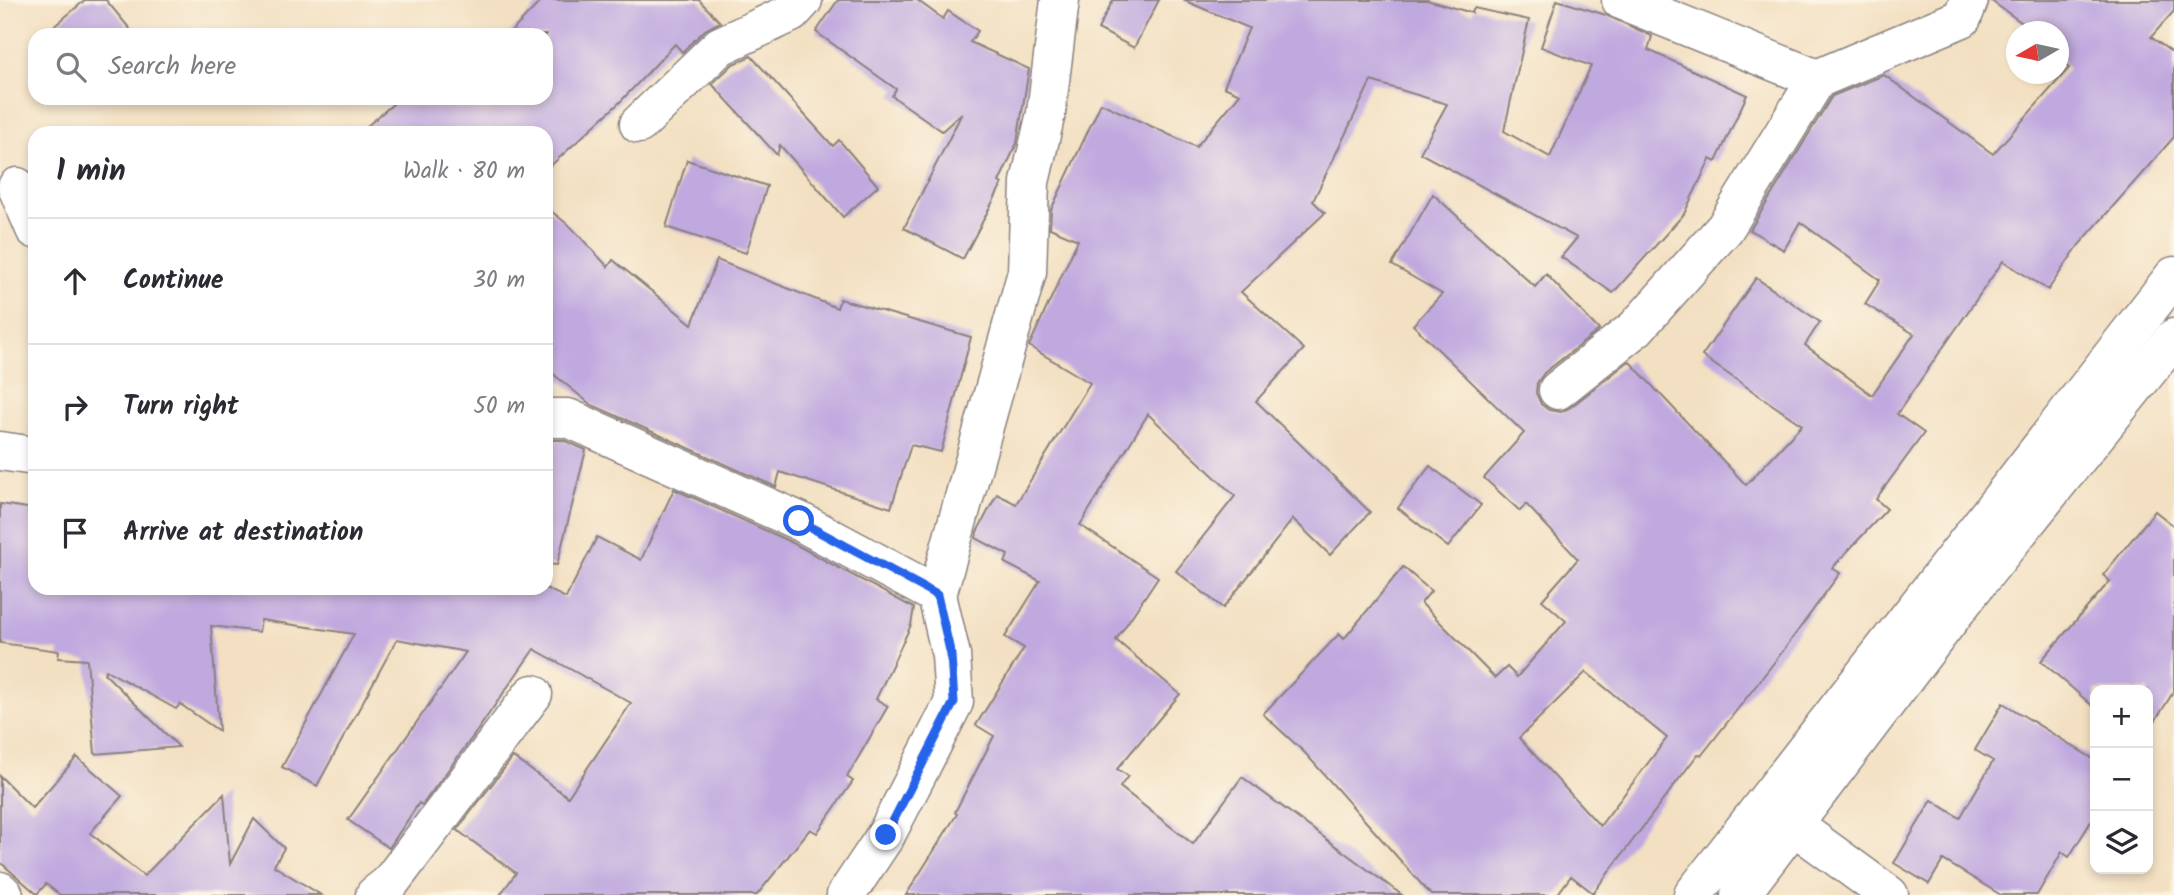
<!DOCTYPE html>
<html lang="en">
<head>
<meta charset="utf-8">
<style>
  body { margin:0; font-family:Kalam,sans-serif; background:#f7f7f7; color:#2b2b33 }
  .controls { position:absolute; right:21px; bottom:21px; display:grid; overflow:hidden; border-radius:14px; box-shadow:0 4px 10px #0003 }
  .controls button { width:63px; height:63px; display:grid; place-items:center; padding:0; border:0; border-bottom:2px solid #e1e1e2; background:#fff; color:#2b2b33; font:35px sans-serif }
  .compass { position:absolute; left:2006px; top:21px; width:63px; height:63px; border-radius:50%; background:#fff; box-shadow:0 4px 10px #0003; rotate:261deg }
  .stop { position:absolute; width:21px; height:21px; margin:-16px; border:5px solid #2563eb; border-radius:50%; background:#fff }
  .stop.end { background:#2563eb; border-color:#fff; box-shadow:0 2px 7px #0008 }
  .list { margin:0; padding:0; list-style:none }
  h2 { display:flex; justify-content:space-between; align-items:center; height:91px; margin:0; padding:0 28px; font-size:30px }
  h2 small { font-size:23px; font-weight:400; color:#7c7c81 }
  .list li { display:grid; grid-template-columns:46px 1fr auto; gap:21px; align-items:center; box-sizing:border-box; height:126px; padding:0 28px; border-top:2px solid #e1e1e2 }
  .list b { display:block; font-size:26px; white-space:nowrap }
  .list em { font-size:23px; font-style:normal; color:#7c7c81 }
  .icon { flex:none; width:38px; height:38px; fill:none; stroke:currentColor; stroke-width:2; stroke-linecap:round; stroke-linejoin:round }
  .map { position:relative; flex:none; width:2174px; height:895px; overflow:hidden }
  .search { position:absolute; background:#fff; box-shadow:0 4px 10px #0003; left:28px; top:28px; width:525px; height:77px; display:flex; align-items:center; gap:18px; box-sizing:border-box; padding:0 24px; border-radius:21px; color:#7c7c81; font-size:26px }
  .panel { position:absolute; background:#fff; box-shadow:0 4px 10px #0003; left:28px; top:126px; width:525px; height:469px; border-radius:21px }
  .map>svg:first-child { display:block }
</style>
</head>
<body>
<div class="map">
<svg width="2174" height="895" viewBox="0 0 2174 895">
  <rect width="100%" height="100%" fill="#fcf5e5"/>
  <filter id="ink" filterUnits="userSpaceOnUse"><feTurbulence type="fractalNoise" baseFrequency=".0143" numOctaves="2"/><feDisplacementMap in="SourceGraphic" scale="14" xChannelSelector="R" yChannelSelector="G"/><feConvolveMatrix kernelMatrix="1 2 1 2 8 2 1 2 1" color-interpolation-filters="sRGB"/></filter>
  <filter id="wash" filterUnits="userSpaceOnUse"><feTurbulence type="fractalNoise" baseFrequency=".00686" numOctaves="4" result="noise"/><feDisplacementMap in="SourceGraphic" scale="28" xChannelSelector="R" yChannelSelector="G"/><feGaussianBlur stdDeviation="1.57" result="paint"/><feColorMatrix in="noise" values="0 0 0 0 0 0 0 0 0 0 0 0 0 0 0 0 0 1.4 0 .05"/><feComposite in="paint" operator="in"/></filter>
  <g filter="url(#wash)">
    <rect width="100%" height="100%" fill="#f3e0c2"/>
    <g id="blocks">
      <g fill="#c0a9df" fill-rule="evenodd">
        <polygon points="85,0 106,0 135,35 44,35"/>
        <polygon points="542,0 699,0 720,22 705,30 682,52 675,44 620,102 546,170 546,133 359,133 400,98 546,98 546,35 508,35"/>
        <polygon points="838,0 917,0 943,19 948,11 978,31 970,42 1029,69 1017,143 999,182 1002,184 963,259 904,228 962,113 942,131 892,96 896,89 816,32"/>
        <polygon points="1113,0 1159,0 1134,48 1098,29"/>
        <polygon points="1183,0 1427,0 1472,13 1474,8 1529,20 1504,131 1550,157 1591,66 1541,47 1557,0 1606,15 1652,36 1648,50 1747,95 1716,162 1710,159 1684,214 1613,293 1561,257 1577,238 1420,153 1447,104 1371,81 1313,201 1325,213 1241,292 1304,349 1256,401 1370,512 1330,555 1293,519 1223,608 1176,571 1235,496 1148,414 1080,525 1158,577 1116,640 1180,694 1117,769 1128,776 1120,787 1193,844 1242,777 1402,895 906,895 957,814 955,812 994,736 976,725 1024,648 1005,637 1040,581 1005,563 1008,555 976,538 977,532 997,494 1016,504 1090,383 1029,346 1078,240 1050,228 1051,210 1101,103 1196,147 1240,94 1224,87 1249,28"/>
        <path d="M1990,0H2174V11L2151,37L2174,54V137L2078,246L2048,290L2003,261L1897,414L1924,433L1876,499L1887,509L1832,568L1840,573L1783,651L1701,756L1698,754L1593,893L1571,876L1557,895H1431L1305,753L1263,714L1339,634L1344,639L1403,567L1431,591L1421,603L1495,678L1507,667L1517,677L1566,621L1542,600L1578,559L1526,504L1520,511L1484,478L1524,433L1413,325L1442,294L1392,265L1433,194L1535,287L1546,274L1599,330L1544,373L1537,383L1536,393L1541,404L1549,410L1561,412L1571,407L1629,361L1746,485L1802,425L1702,356L1756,278L1820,322L1805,345L1872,395L1914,334L1865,304L1880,280L1800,222L1784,250L1750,230L1832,96L1884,75L1993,154L2069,68L2059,58V32H2035ZM1586,672L1667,738L1600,826L1519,738Z"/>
        <polygon points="751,56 833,146 839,140 878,186 843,217 780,145 777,155 712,84 733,64"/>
        <polygon points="687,160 767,186 746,253 666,227"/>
        <polygon points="546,207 571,227 608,267 613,260 692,324 717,260 837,308 840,299 971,337 941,452 911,445 891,508 780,472 776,487 590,404 546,368"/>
        <polygon points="546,440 563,440 586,450 557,565 546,564"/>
        <polygon points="1430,466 1481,505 1448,547 1398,508"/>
        <polygon points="674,489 789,541 914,608 911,625 876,699 888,706 847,777 853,781 817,833 810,829 757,895 500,895 516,873 457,830 513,757 568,797 631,703 534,649 477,731 422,805 419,803 389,848 348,820 466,652 397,639 317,786 282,767 354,634 261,620 259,632 211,626 219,731 180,704 176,709 106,670 104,673 179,747 95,754 87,660 58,658 59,651 0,643 0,504 35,509 35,588 545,588 566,598 597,537 641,560"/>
        <polygon points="2155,511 2174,526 2174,691 2148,732 2148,690 2095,690 2095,708 2041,661 2110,581 2103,575"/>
        <polygon points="2003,703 2095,760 2095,815 2069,857 2062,852 2037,895 2001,895 1943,860 1929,884 1894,863 1932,800 1960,818 1993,761 1975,750"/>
        <polygon points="77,757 122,796 90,833 144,876 224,794 230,864 254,819 284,848 274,866 321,895 60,895 46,884 37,894 0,862 0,776 32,808"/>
      </g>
    </g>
  </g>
  <g filter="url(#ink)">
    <use href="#blocks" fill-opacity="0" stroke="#8a817e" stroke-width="2"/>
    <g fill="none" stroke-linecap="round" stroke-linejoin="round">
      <defs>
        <g id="minor">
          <polyline points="1621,0 1817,79 1962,18 1969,0"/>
          <polyline points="639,124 720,46 791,13 803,0"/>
          <polyline points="17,187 35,229"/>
          <polyline points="1558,390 1636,328 1725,228 1817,79"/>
          <polyline points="546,418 568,418 799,521 937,595 951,655 954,702 886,835 846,895"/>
          <polyline points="0,451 35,456"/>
          <polyline points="937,595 1027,272 1030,182 1046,113 1060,0"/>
          <polyline points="1793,825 1889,895"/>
          <polyline points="0,891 4,895"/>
          <polyline points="375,895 389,884 533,694"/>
        </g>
        <g id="major">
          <polyline points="1693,895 2174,276"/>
          <polyline points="1740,895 1974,587 2174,338"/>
        </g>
      </defs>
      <use href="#minor" stroke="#8a817e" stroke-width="41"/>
      <use href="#major" stroke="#8a817e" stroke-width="41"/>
      <use href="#minor" stroke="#fff" stroke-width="38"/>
      <use href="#major" stroke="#fff" stroke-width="38"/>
    </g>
  </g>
  <g fill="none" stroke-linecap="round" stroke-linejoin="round" filter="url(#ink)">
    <polyline stroke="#2563eb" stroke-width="9" points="799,521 937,595 951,655 954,702 886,835"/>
  </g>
</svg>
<div class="controls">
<button>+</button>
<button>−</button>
<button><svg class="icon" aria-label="layers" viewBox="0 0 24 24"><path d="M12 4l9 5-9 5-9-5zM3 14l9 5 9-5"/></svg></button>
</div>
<svg class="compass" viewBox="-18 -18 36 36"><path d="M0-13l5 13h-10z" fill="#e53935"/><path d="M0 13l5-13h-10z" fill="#7c7c81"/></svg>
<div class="stop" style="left:799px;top:521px"></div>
<div class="stop end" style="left:886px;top:835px"></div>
<div class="search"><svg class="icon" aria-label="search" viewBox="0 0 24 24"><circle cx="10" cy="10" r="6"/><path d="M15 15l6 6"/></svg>Search here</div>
<section class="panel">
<h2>1 min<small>Walk · 80 m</small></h2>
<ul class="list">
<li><svg class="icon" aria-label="ahead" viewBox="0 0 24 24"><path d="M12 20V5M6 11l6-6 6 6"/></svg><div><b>Continue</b></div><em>30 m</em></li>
<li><svg class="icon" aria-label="right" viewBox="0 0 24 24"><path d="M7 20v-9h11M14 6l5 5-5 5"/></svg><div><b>Turn right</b></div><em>50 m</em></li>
<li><svg class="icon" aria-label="arrive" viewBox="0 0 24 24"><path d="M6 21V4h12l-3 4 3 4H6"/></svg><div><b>Arrive at destination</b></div></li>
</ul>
</section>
</div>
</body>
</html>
